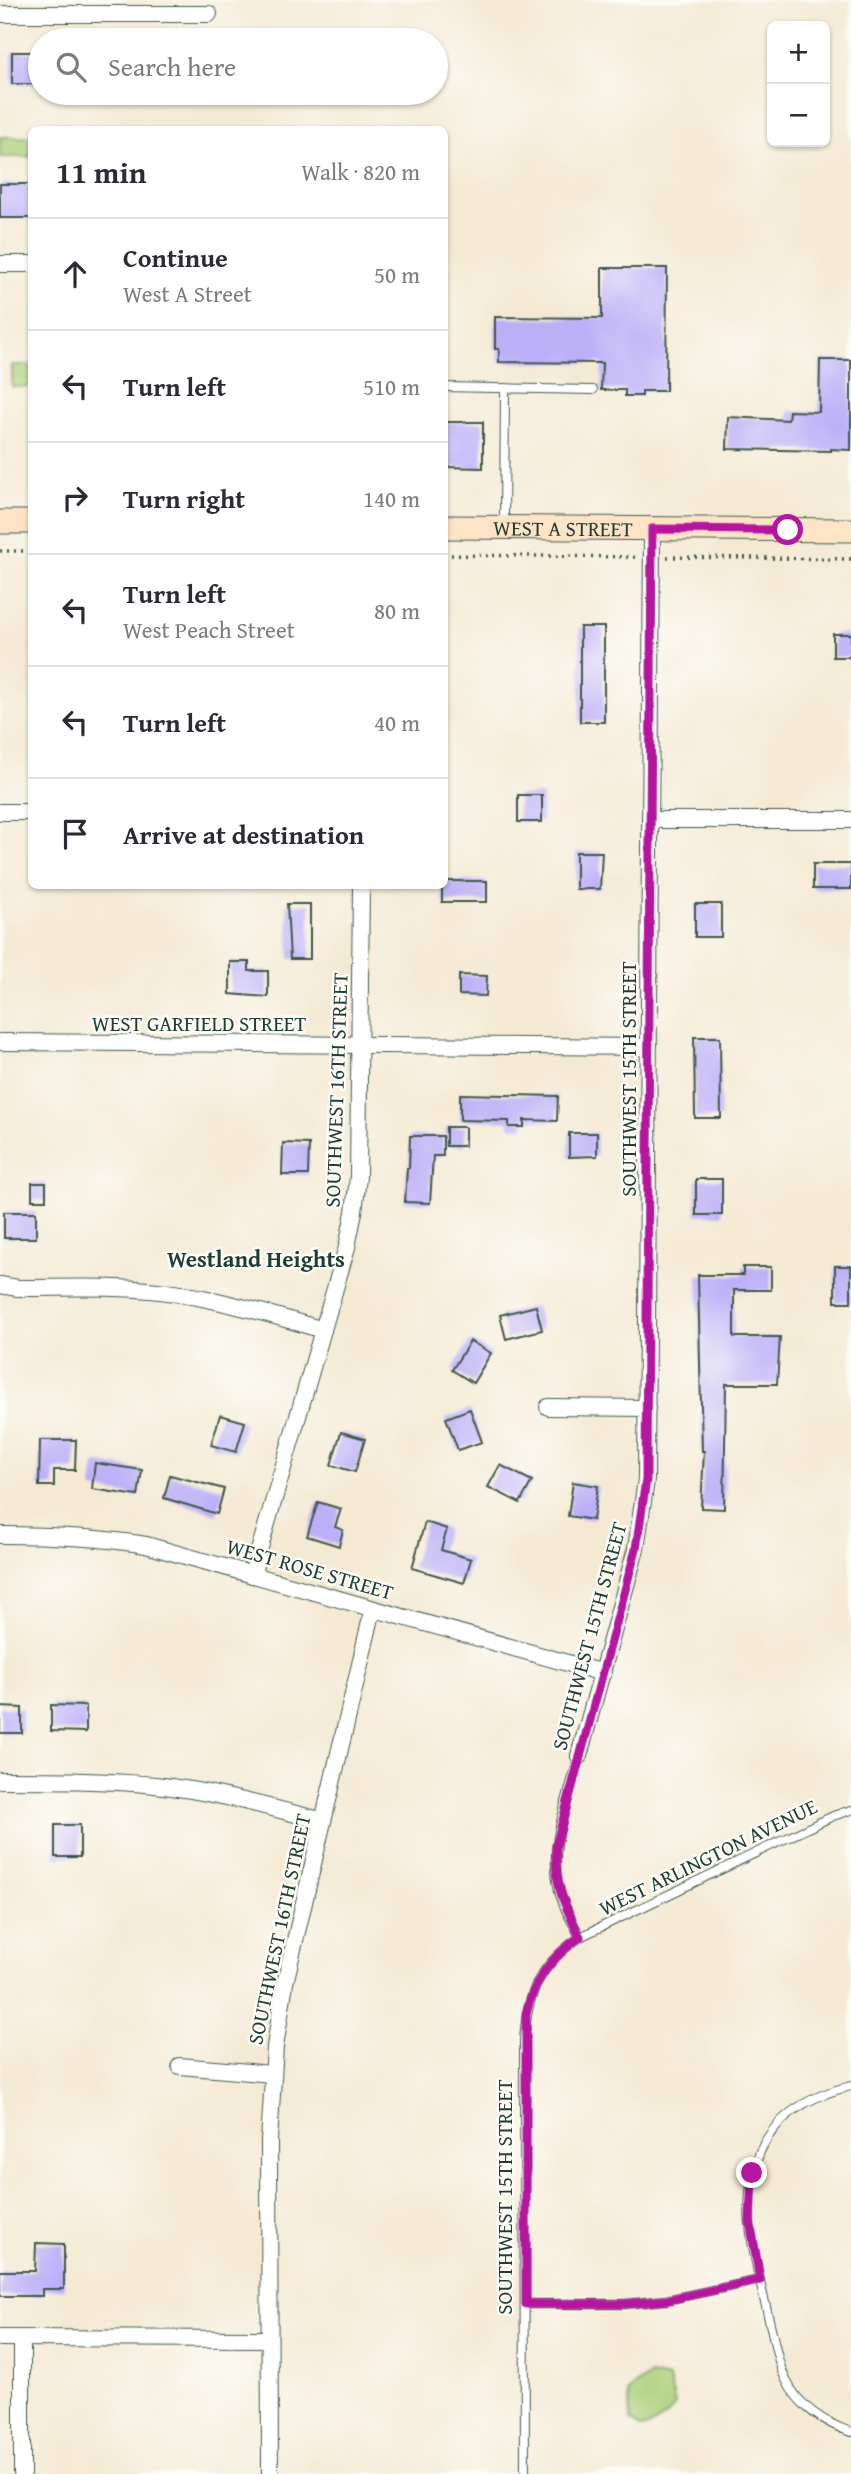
<!DOCTYPE html>
<html lang="en">
<head>
<meta charset="utf-8">
<style>
  body { margin:0; font-family:"Gentium Book Plus",serif; background:#f2f2f3; color:#2b2b33 }
  .controls { position:absolute; right:21px; top:21px; display:grid; overflow:hidden; border-radius:10px; box-shadow:0 2px 5px #0004 }
  .controls button { width:63px; height:63px; display:grid; place-items:center; padding:0; border:0; border-bottom:2px solid #e1e1e2; background:#fff; color:#2b2b33; font:35px sans-serif }
  .stop { position:absolute; width:21px; height:21px; margin:-16px; border:5px solid #b5179e; border-radius:50%; background:#fff }
  .stop.end { background:#b5179e; border-color:#fff; box-shadow:0 2px 7px #0008 }
  .list { margin:0; padding:0; list-style:none }
  h2 { display:flex; justify-content:space-between; align-items:center; height:91px; margin:0; padding:0 28px; font-size:30px }
  h2 small { font-size:23px; font-weight:400; color:#7c7c81 }
  .list li { display:grid; grid-template-columns:46px 1fr auto; gap:21px; align-items:center; box-sizing:border-box; height:112px; padding:0 28px; border-top:2px solid #e1e1e2 }
  .list b { display:block; font-size:26px; white-space:nowrap }
  .list p { margin:0; font-size:23px; white-space:nowrap; color:#7c7c81 }
  .list em { font-size:23px; font-style:normal; color:#7c7c81 }
  .icon { flex:none; width:38px; height:38px; fill:none; stroke:currentColor; stroke-width:2; stroke-linecap:round; stroke-linejoin:round }
  .map { position:relative; flex:none; width:851px; height:2474px; overflow:hidden }
  .search { position:absolute; background:#fff; box-shadow:0 2px 5px #0004; left:28px; top:28px; width:420px; height:77px; display:flex; align-items:center; gap:18px; box-sizing:border-box; padding:0 24px; border-radius:38px; color:#7c7c81; font-size:26px }
  .panel { position:absolute; background:#fff; box-shadow:0 2px 5px #0004; left:28px; top:126px; width:420px; height:763px; border-radius:10px }
  .map>svg:first-child { display:block }
</style>
</head>
<body>
<div class="map">
<svg width="851" height="2474" viewBox="0 0 851 2474">
  <rect width="100%" height="100%" fill="#fdfcf7"/>
  <filter id="ink" filterUnits="userSpaceOnUse"><feTurbulence type="fractalNoise" baseFrequency=".0143" numOctaves="2"/><feDisplacementMap in="SourceGraphic" scale="14" xChannelSelector="R" yChannelSelector="G"/><feConvolveMatrix kernelMatrix="1 2 1 2 8 2 1 2 1" color-interpolation-filters="sRGB"/></filter>
  <filter id="wash" filterUnits="userSpaceOnUse"><feTurbulence type="fractalNoise" baseFrequency=".00686" numOctaves="4" result="noise"/><feDisplacementMap in="SourceGraphic" scale="28" xChannelSelector="R" yChannelSelector="G"/><feGaussianBlur stdDeviation="1.57" result="paint"/><feColorMatrix in="noise" values="0 0 0 0 0 0 0 0 0 0 0 0 0 0 0 0 0 1.4 0 .05"/><feComposite in="paint" operator="in"/></filter>
  <g filter="url(#wash)">
    <rect width="100%" height="100%" fill="#f4ead4"/>
    <g fill="#aacf78" stroke="#648656" stroke-width="2">
      <rect x="0" y="137" width="31" height="20"/>
      <rect x="12" y="365" width="19" height="22"/>
      <path d="M650,2375L669,2379L675,2405C667,2416 655,2428 640,2428L631,2421L628,2392Z"/>
    </g>
    <g id="blocks">
      <g fill="#bbaff8">
        <rect x="12" y="52" width="28" height="32"/>
        <rect x="0" y="184" width="32" height="34"/>
        <polygon points="602,268 667,268 666,391 642,391 642,396 625,396 625,390 601,390 602,363 499,362 499,349 495,349 495,317 602,318"/>
        <polygon points="820,360 851,360 851,450 831,449 831,451 727,449 728,417 788,420 789,411 819,412"/>
        <polygon points="444,422 483,422 483,468 444,467"/>
        <rect x="580" y="627" width="24" height="95"/>
        <rect x="833" y="634" width="18" height="23"/>
        <rect x="518" y="795" width="24" height="27"/>
        <polygon points="576,852 602,852 600,889 576,889"/>
        <rect x="813" y="864" width="38" height="25"/>
        <polygon points="444,881 487,881 487,902 442,902 442,886 444,886"/>
        <polygon points="287,904 310,904 310,959 290,959"/>
        <rect x="695" y="904" width="26" height="33"/>
        <polygon points="230,962 249,962 249,971 268,971 268,997 230,994"/>
        <polygon points="459,975 487,976 486,996 459,995"/>
        <polygon points="694,1037 720,1037 721,1118 695,1118"/>
        <polygon points="460,1094 558,1096 557,1121 524,1120 524,1127 509,1127 509,1121 460,1120"/>
        <rect x="446" y="1127" width="19" height="19"/>
        <polygon points="569,1133 597,1133 597,1156 569,1157"/>
        <polygon points="410,1136 443,1136 443,1156 433,1156 430,1203 405,1202 407,1168 409,1168"/>
        <polygon points="283,1143 309,1144 308,1175 282,1175"/>
        <rect x="696" y="1179" width="26" height="36"/>
        <rect x="32" y="1183" width="14" height="17"/>
        <rect x="4" y="1212" width="32" height="26"/>
        <rect x="835" y="1266" width="16" height="36"/>
        <polygon points="743,1267 771,1267 771,1290 734,1290 734,1337 780,1337 777,1384 726,1384 724,1509 701,1508 704,1451 702,1451 698,1275 743,1275"/>
        <polygon points="536,1306 542,1330 506,1339 500,1315"/>
        <polygon points="470,1341 491,1353 473,1383 452,1370"/>
        <polygon points="470,1409 482,1442 458,1450 446,1418"/>
        <polygon points="220,1415 245,1422 236,1452 211,1445"/>
        <polygon points="341,1432 365,1439 355,1472 331,1465"/>
        <polygon points="40,1440 76,1440 75,1470 54,1470 54,1486 39,1486"/>
        <polygon points="95,1463 142,1470 138,1496 92,1489"/>
        <polygon points="500,1465 532,1481 520,1503 488,1487"/>
        <polygon points="170,1475 224,1489 217,1514 164,1498"/>
        <polygon points="573,1482 598,1486 593,1520 568,1516"/>
        <polygon points="318,1502 341,1509 335,1527 343,1530 339,1546 307,1536"/>
        <polygon points="425,1522 447,1529 441,1550 471,1559 464,1583 412,1568"/>
        <polygon points="51,1705 86,1706 86,1732 51,1731"/>
        <polygon points="0,1707 22,1708 22,1733 0,1733"/>
        <rect x="55" y="1825" width="25" height="32"/>
        <polygon points="36,2243 64,2244 64,2289 42,2289 42,2296 0,2296 0,2271 35,2271"/>
      </g>
    </g>
  </g>
  <g filter="url(#ink)">
    <use href="#blocks" fill-opacity="0" stroke="#3f574c" stroke-width="2"/>
    <g fill="none" stroke-linecap="round" stroke-linejoin="round">
      <defs>
        <g id="service">
          <polyline points="444,387 593,390"/>
          <polyline points="504,525 505,388"/>
          <path d="M579,1756C567,1802 544,1856 563,1903C567,1914 575,1926 580,1937"/>
          <path d="M851,2086C813,2095 776,2114 760,2152C736,2206 758,2270 770,2324C775,2342 777,2363 786,2380C798,2406 825,2423 851,2432"/>
          <polyline points="526,2304 625,2304 666,2300 760,2280"/>
          <path d="M525,2474L524,2041C527,1992 540,1965 580,1937L833,1816L851,1810"/>
        </g>
        <g id="minor">
          <polyline points="0,14 209,14"/>
          <polyline points="0,264 32,264"/>
          <polyline points="0,812 32,812"/>
          <polyline points="650,820 851,820"/>
          <polyline points="0,1042 649,1047"/>
          <path d="M0,1285L18,1288C72,1288 127,1285 181,1294C229,1302 276,1316 323,1330"/>
          <polyline points="548,1407 647,1408"/>
          <path d="M0,1535C50,1535 97,1537 146,1545L603,1673"/>
          <polyline points="252,1575 347,1247 354,1212 358,1177 361,886"/>
          <polyline points="579,1756 636,1549 646,1480 652,529"/>
          <path d="M0,1780C52,1780 104,1780 155,1785C212,1791 268,1807 323,1821"/>
          <polyline points="180,2066 272,2074"/>
          <polyline points="0,2338 269,2339"/>
          <polyline points="22,2338 22,2474"/>
          <polyline points="270,2474 269,2141 275,2047 285,1983 373,1609"/>
        </g>
        <g id="secondary">
          <polyline points="0,522 32,522"/>
          <path id="s1" d="M444,527L851,530"/>
        </g>
      </defs>
      <use href="#service" stroke="#3f574c" stroke-width="10"/>
      <use href="#minor" stroke="#3f574c" stroke-width="18"/>
      <use href="#secondary" stroke="#3f574c" stroke-width="25"/>
      <g stroke="#3f574c" stroke-width="3.5" stroke-dasharray="2 5" stroke-linecap="butt">
        <polyline points="0,551 32,551"/>
        <polyline points="444,555 635,557"/>
        <polyline points="667,557 851,559"/>
      </g>
      <use href="#service" stroke="#fff" stroke-width="8"/>
      <use href="#minor" stroke="#fff" stroke-width="16"/>
      <use href="#secondary" stroke="#fee4c6" stroke-width="23"/>
    </g>
  </g>
  <g fill="none" stroke-linecap="round" stroke-linejoin="round" filter="url(#ink)">
    <path stroke="#b5179e" stroke-width="9" d="M752,2173L750,2221L760,2280L667,2300L625,2304H526V2014C534,1980 551,1957 580,1937C563,1900 555,1889 556,1846L636,1549L646,1480L652,529L788,530"/>
  </g>
  <g text-anchor="middle" dominant-baseline="central" stroke-width="5" stroke-linejoin="round" paint-order="stroke">
    <g font-size="21" fill="#1f3d34" stroke="#fdfcf7">
      <text stroke="none"><textPath href="#s1" startOffset="119">WEST A STREET</textPath></text>
      <text x="199" y="1023">WEST GARFIELD STREET</text>
      <text transform="translate(628 1079) rotate(-90)">SOUTHWEST 15TH STREET</text>
      <text transform="translate(336 1090) rotate(-88)">SOUTHWEST 16TH STREET</text>
      <text transform="translate(310 1569) rotate(16)">WEST ROSE STREET</text>
      <text transform="translate(589 1636) rotate(-75)">SOUTHWEST 15TH STREET</text>
      <text transform="translate(708 1857) rotate(-26)">WEST ARLINGTON AVENUE</text>
      <text transform="translate(279 1929) rotate(-78)">SOUTHWEST 16TH STREET</text>
      <text transform="translate(504 2197) rotate(-90)">SOUTHWEST 15TH STREET</text>
    </g>
    <g font-size="23" font-weight="bold" fill="#1f3d34" stroke="#fdfcf7">
      <text x="256" y="1258">Westland Heights</text>
    </g>
  </g>
</svg>
<div class="controls">
<button>+</button>
<button>−</button>
</div>
<div class="stop" style="left:788px;top:530px"></div>
<div class="stop end" style="left:752px;top:2173px"></div>
<div class="search"><svg class="icon" aria-label="search" viewBox="0 0 24 24"><circle cx="10" cy="10" r="6"/><path d="M15 15l6 6"/></svg>Search here</div>
<section class="panel">
<h2>11 min<small>Walk · 820 m</small></h2>
<ul class="list">
<li><svg class="icon" aria-label="ahead" viewBox="0 0 24 24"><path d="M12 20V5M6 11l6-6 6 6"/></svg><div><b>Continue</b><p>West A Street</p></div><em>50 m</em></li>
<li><svg class="icon" aria-label="left" viewBox="0 0 24 24"><path d="M17 20v-9H6M10 6l-5 5 5 5"/></svg><div><b>Turn left</b></div><em>510 m</em></li>
<li><svg class="icon" aria-label="right" viewBox="0 0 24 24"><path d="M7 20v-9h11M14 6l5 5-5 5"/></svg><div><b>Turn right</b></div><em>140 m</em></li>
<li><svg class="icon" aria-label="left" viewBox="0 0 24 24"><path d="M17 20v-9H6M10 6l-5 5 5 5"/></svg><div><b>Turn left</b><p>West Peach Street</p></div><em>80 m</em></li>
<li><svg class="icon" aria-label="left" viewBox="0 0 24 24"><path d="M17 20v-9H6M10 6l-5 5 5 5"/></svg><div><b>Turn left</b></div><em>40 m</em></li>
<li><svg class="icon" aria-label="arrive" viewBox="0 0 24 24"><path d="M6 21V4h12l-3 4 3 4H6"/></svg><div><b>Arrive at destination</b></div></li>
</ul>
</section>
</div>
</body>
</html>
